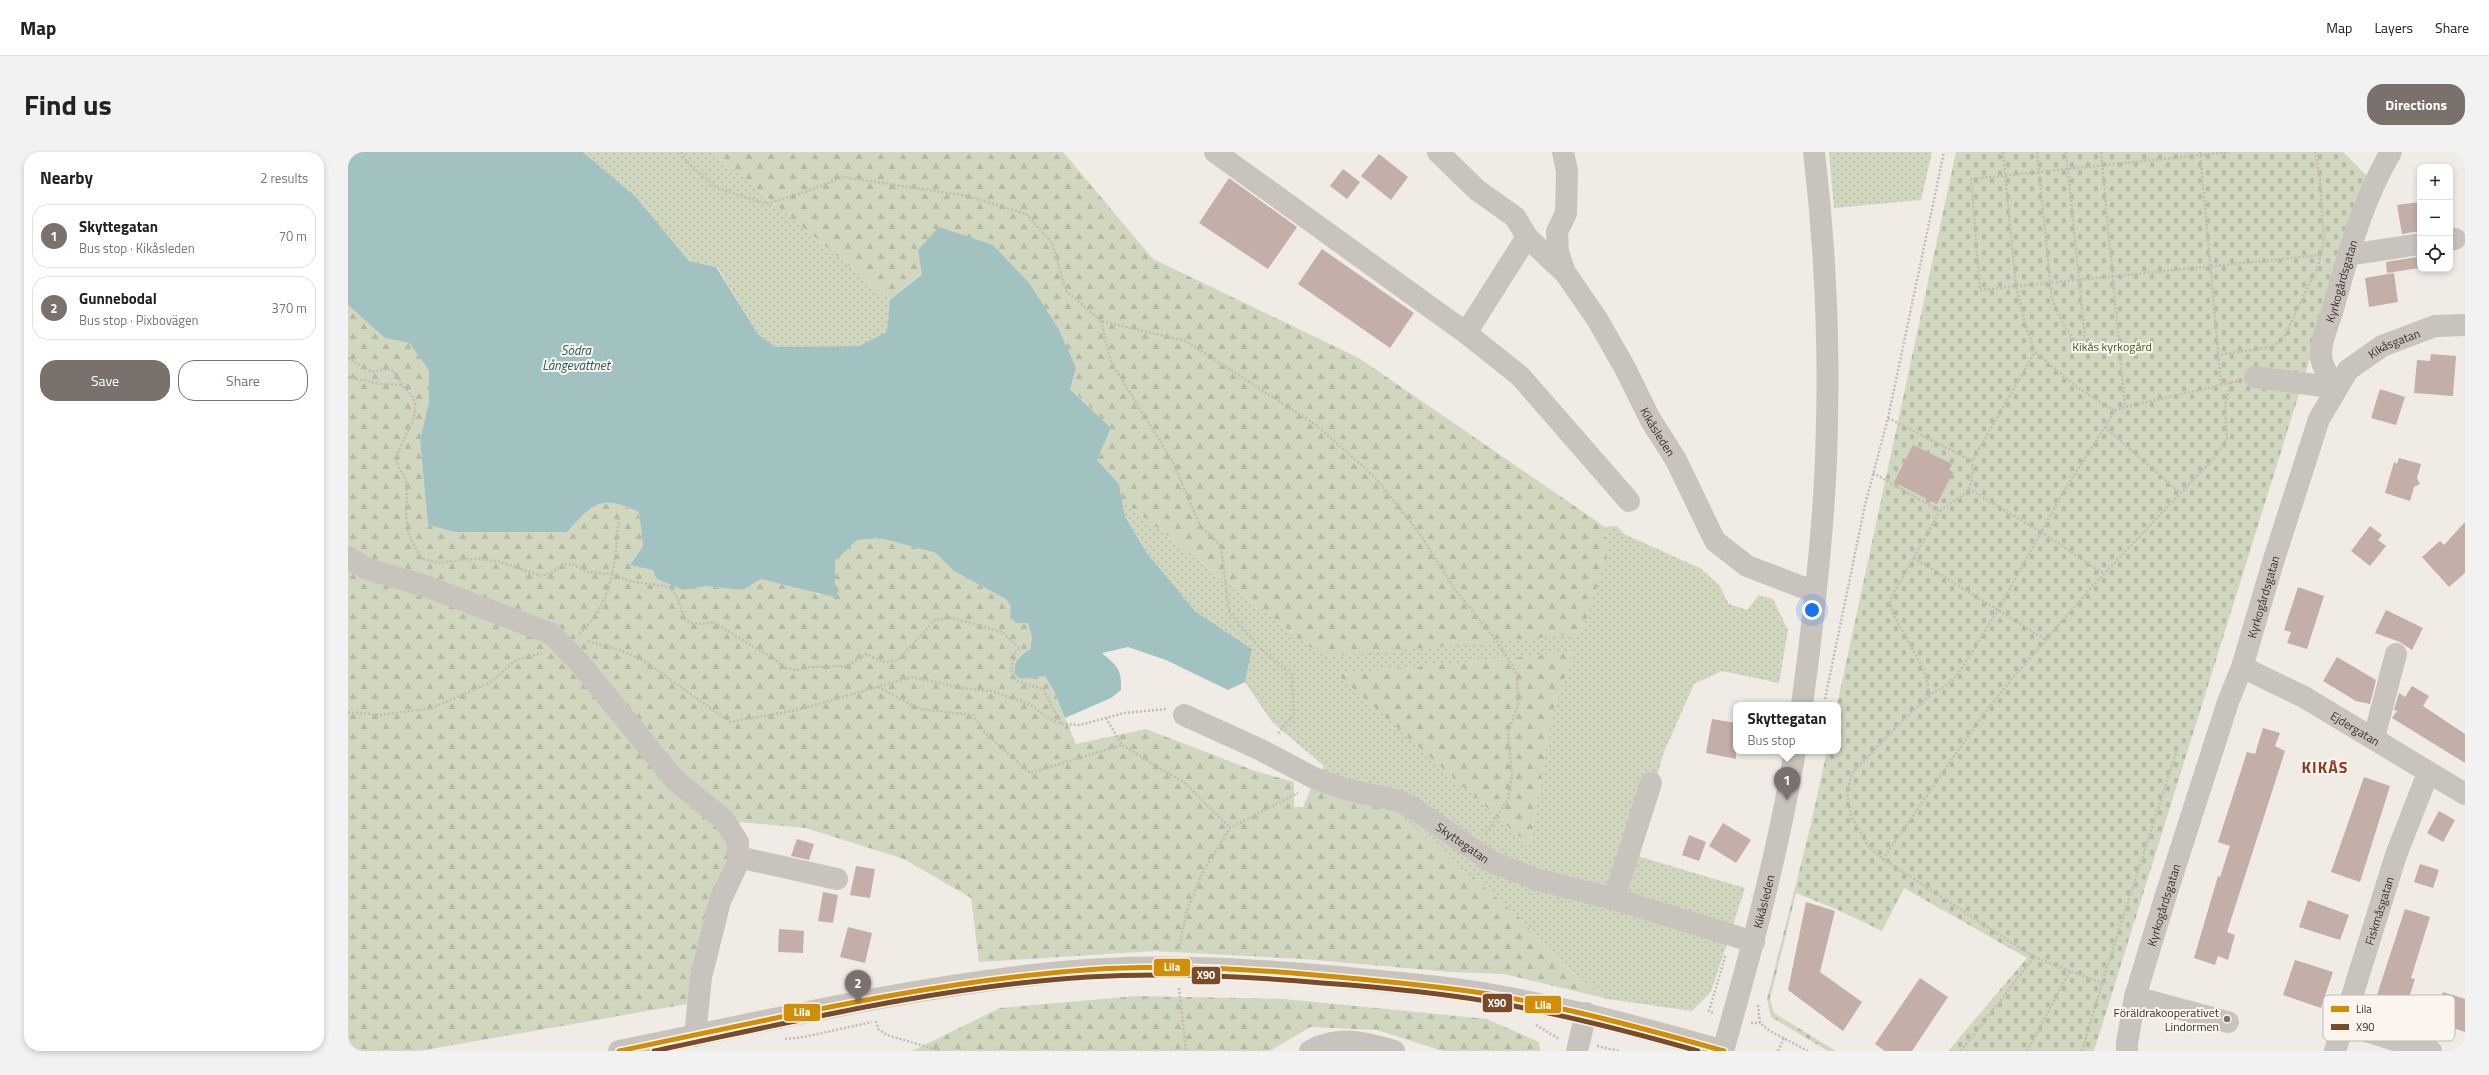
<!DOCTYPE html>
<html lang="en">
<head>
<meta charset="utf-8">
<style>
  body { margin:0; font-family:"Titillium Web",sans-serif; background:#f2f2f2; color:#222 }
  .controls { position:absolute; right:12px; top:12px; display:grid; overflow:hidden; border-radius:8px; box-shadow:0 2px 6px #0003 }
  .controls button { width:36px; height:36px; display:grid; place-items:center; padding:0; border:0; border-bottom:1px solid #e0e0e0; background:#fff; color:#222; font:20px sans-serif }
  .you { position:absolute; left:1464px; top:458px; width:14px; height:14px; margin:-10px; border:3px solid #fff; border-radius:50%; background:#1a73e8; box-shadow:0 0 0 6px #1a73e833 }
  .badge { display:grid; place-items:center; width:26px; height:26px; border-radius:50%; background:#7a716c; color:#fff; font-size:13px; font-weight:700 }
  .pin { position:absolute; translate:-50% -33px; filter:drop-shadow(0 1px 2px #0008) }
  .pin::after { content:''; position:absolute; top:21px; width:14px; height:12px; background:inherit; clip-path:polygon(0 0,100% 0,50% 100%) }
  .popup { position:absolute; left:1385px; top:550px; width:108px; height:52px; box-sizing:border-box; display:grid; place-content:center; border-radius:8px; background:#fff; filter:drop-shadow(0 1px 3px #0005); font-size:13px; white-space:nowrap; color:#767676 }
  .popup b { font-size:15px; color:#222 }
  .popup::after { content:''; position:absolute; left:50%; top:100%; margin-left:-8px; border:8px solid transparent; border-top-color:#fff }
  .list { margin:0; padding:0; list-style:none }
  h2 { display:flex; justify-content:space-between; align-items:center; height:52px; margin:0; padding:0 16px; font-size:17px }
  h2 small { font-size:13px; font-weight:400; color:#767676 }
  .list li { display:grid; grid-template-columns:26px 1fr auto; gap:12px; align-items:center; box-sizing:border-box; height:64px; margin:0 8px 8px; padding:0 8px; border:1px solid #e0e0e0; border-radius:16px }
  .list b { display:block; font-size:15px; white-space:nowrap }
  .list p { margin:0; font-size:13px; white-space:nowrap; color:#767676 }
  .list em { font-size:13px; font-style:normal; color:#767676 }
  .actions { display:flex; gap:8px; padding:12px 16px }
  .actions a { flex:1; padding:9px 0; border:1px solid #7a716c; border-radius:16px; text-align:center; font-size:14px; color:#7a716c }
  .actions .main { background:#7a716c; color:#fff }
  .icon { flex:none; width:22px; height:22px; fill:none; stroke:currentColor; stroke-width:2; stroke-linecap:round; stroke-linejoin:round }
  .map { position:relative; flex:none; width:2117px; height:899px; overflow:hidden; border-radius:16px }
  header { display:flex; align-items:center; gap:24px; box-sizing:border-box; height:56px; padding:0 20px; background:#fff; border-bottom:1px solid #e0e0e0 }
  header strong { font-size:19px }
  nav { display:flex; gap:22px; margin-inline-start:auto; font-size:14px }
  .intro { display:flex; align-items:center; justify-content:space-between; box-sizing:border-box; height:96px; padding:0 24px }
  h1 { margin:0; font-size:28px }
  .button { padding:10px 18px; border-radius:16px; background:#7a716c; color:#fff; font-size:14px; font-weight:700 }
  main { display:flex; gap:24px; padding:0 24px }
  aside { flex:1; background:#fff; border-radius:16px; box-shadow:0 2px 6px #0003 }
  .map>svg:first-child { display:block }
</style>
</head>
<body>
<header>
<strong>Map</strong>
<nav><a>Map</a><a>Layers</a><a>Share</a></nav>
</header>
<div class="intro"><h1>Find us</h1><a class="button">Directions</a></div>
<main>
<aside>
<h2>Nearby<small>2 results</small></h2>
<ul class="list">
<li><span class="badge">1</span><div><b>Skyttegatan</b><p>Bus stop · Kikåsleden</p></div><em>70 m</em></li>
<li><span class="badge">2</span><div><b>Gunnebodal</b><p>Bus stop · Pixbovägen</p></div><em>370 m</em></li>
</ul>
<div class="actions"><a class="main">Save</a><a>Share</a></div>
</aside>
<div class="map">
<svg width="2117" height="899" viewBox="0 0 2117 899">
  <defs>
    <pattern id="grass-dots" width="8" height="8" patternUnits="userSpaceOnUse"><rect width="8" height="8" fill="#d1d6bf"/><path d="M2 2h.1M6 6h.1" fill="none" stroke="#b4b8a4" stroke-width="1.8" stroke-linecap="round"/></pattern>
    <pattern id="forest-firs" width="22" height="20" patternUnits="userSpaceOnUse"><rect width="22" height="20" fill="#d1d6bf"/><path d="M5 1l3.5 6h-7zM16 11l3.5 6h-7z" fill="#b4b8a4"/></pattern>
    <pattern id="cemetery-stones" width="16" height="16" patternUnits="userSpaceOnUse"><rect width="16" height="16" fill="#d1d6bf"/><path d="M2 7V4a2 2 0 0 1 4 0v3zM10 15v-3a2 2 0 0 1 4 0v3z" fill="#b4b8a4"/></pattern>
  </defs>
  <rect width="100%" height="100%" fill="#f0ebe5"/>
  <g fill="url(#grass-dots)" fill-rule="evenodd">
    <polygon points="235,0 365,0 542,148 540,180 511,194 427,195 410,182 369,115 341,109 287,44"/>
    <polygon points="1481,0 1584,0 1573,48 1486,56"/>
    <path d="M774,348L975,505L1259,406L1257,375L1269,374L1276,382L1352,416L1371,433L1381,452L1399,458L1411,443L1425,447L1440,478L1431,531L1374,519L1346,532L1316,600L1286,703L1397,736L1363,840L1344,859L1260,847L1212,811L1173,767L965,631L976,614L924,570L897,530L904,497L847,459L798,400L777,364ZM1226,500L1203,564L1182,694L990,522Z"/>
  </g>
  <g fill="url(#forest-firs)">
    <polygon points="365,0 715,0 805,107 1011,206 1257,375 1259,406 1233,482 975,505 774,348 771,332 749,308 763,276 722,236 728,216 574,121 542,148"/>
    <path d="M0,153L37,186L61,191L81,218V250L72,288L80,373L107,380H219C248,349 250,343 291,360L295,394L282,412L305,418L336,438L358,434L395,438L413,427L463,438L471,443L487,432V409L509,388L532,386L588,401L606,419L658,447L680,471L684,485L682,497L671,505L673,527L697,524L706,539L728,592L798,577L907,619L946,630V655H955L965,631L1048,659L1173,767L1212,811L1260,847L1156,822L1104,820L955,807L806,799L631,810L623,746L556,707L458,676L392,670L339,852L71,899H0Z"/>
    <polygon points="1226,500 1203,564 1182,694 989,522"/>
    <polygon points="789,844 936,847 1139,867 1191,890 1192,899 1095,899 1029,878 962,875 922,899 564,899 652,856"/>
  </g>
  <polygon fill="url(#cemetery-stones)" points="1608,0 1995,0 2019,24 1746,899 1600,899 1679,806 1556,736 1534,779 1490,758 1448,741 1422,847 1426,861 1488,899 1480,899 1423,865 1419,847 1462,676 1479,599 1490,599 1489,553"/>
  <path fill="#a1c2c1" d="M0,0H235L287,44L341,109L368,115L410,182L427,195L511,194L539,180L542,148L574,122L570,98L591,75L645,93L681,131L710,176L728,216L722,237L763,276L749,308L771,332L777,364L798,400L847,459L904,497L897,530L880,538L818,508L780,495L754,501C769,514 774,517 773,538L763,546L717,566L706,539L697,524L673,527L667,522C665,509 672,504 682,497L684,485L680,471H668L662,465L663,454L658,447L606,419L588,401L532,386L509,388L487,409V432L491,438L486,445L413,427L395,438L358,434L336,438L309,427L305,418L282,413L295,394L291,360C251,342 246,351 219,380H107L80,373L72,288L81,250V218L61,191L37,186L0,153Z"/>
  <g fill="#c3afa7">
    <polygon points="1031,2 1060,25 1043,48 1013,24"/>
    <polygon points="995,17 1012,30 999,47 982,34"/>
    <polygon points="881,26 949,75 920,117 851,71"/>
    <polygon points="2072,50 2072,79 2054,82 2049,53"/>
    <polygon points="974,97 1066,161 1042,196 950,132"/>
    <polygon points="2069,105 2071,116 2039,121 2038,110"/>
    <polygon points="2046,121 2050,150 2021,155 2017,126"/>
    <polygon points="2083,202 2108,204 2105,244 2066,241 2069,208 2082,209"/>
    <polygon points="2032,237 2057,245 2048,273 2023,266"/>
    <polygon points="1565,293 1604,312 1601,318 1605,320 1589,352 1546,330"/>
    <polygon points="2051,306 2073,312 2069,326 2072,332 2066,335 2062,349 2037,341 2046,310 2049,312"/>
    <polygon points="2117,370 2117,421 2101,435 2074,405 2092,389 2096,393"/>
    <polygon points="2022,374 2034,383 2030,388 2038,394 2022,414 2003,399"/>
    <polygon points="1950,435 1976,444 1959,497 1939,491 1943,480 1936,478"/>
    <polygon points="2038,458 2075,476 2064,498 2052,490 2027,481"/>
    <polygon points="1989,505 2028,528 2022,552 2008,549 1975,529"/>
    <polygon points="2064,534 2081,544 2075,554 2117,582 2117,611 2044,566 2049,559 2046,558 2051,541 2057,545"/>
    <polygon points="1364,567 1388,571 1388,607 1358,601"/>
    <polygon points="1915,576 1932,581 1927,594 1937,599 1879,780 1887,783 1880,808 1870,804 1867,813 1846,806 1870,724 1872,725 1882,694 1870,690 1899,600 1907,602"/>
    <polygon points="2016,625 2042,634 2012,730 1983,720"/>
    <polygon points="2091,659 2107,668 2095,690 2079,681"/>
    <polygon points="1375,671 1403,688 1388,711 1361,694"/>
    <polygon points="1341,683 1358,690 1351,709 1334,703"/>
    <polygon points="449,687 466,692 461,708 443,704"/>
    <polygon points="2072,712 2091,718 2085,736 2066,730"/>
    <polygon points="508,714 527,717 522,746 502,743"/>
    <polygon points="475,740 490,743 485,771 470,769"/>
    <polygon points="1960,748 2001,763 1992,788 1951,775"/>
    <polygon points="1458,750 1487,759 1472,820 1514,850 1495,879 1440,838"/>
    <polygon points="2057,757 2082,765 2063,826 2067,827 2058,855 2028,846"/>
    <polygon points="500,775 524,781 517,811 492,805"/>
    <polygon points="431,777 456,779 455,801 430,800"/>
    <polygon points="1947,808 1985,820 1973,856 1935,843"/>
    <polygon points="1572,826 1600,845 1564,899 1537,899 1527,892"/>
    <polygon points="2095,840 2117,847 2117,880 2086,870"/>
  </g>
  <g fill="none" stroke-linecap="round" stroke-linejoin="round">
    <g stroke="#c2bbb6" stroke-width="2.5" stroke-dasharray="2 2" stroke-linecap="butt">
      <polyline points="333,0 339,10 369,36 419,52 460,39 495,25 620,44 678,62 704,91 718,139 753,169 838,189 968,273 1026,324 1072,382 1105,435 1151,492 1169,522 1170,552 1160,581 1164,624 1160,647 1138,682"/>
      <polyline points="1655,0 1668,134 1677,172 1687,200 1730,236 1767,259"/>
      <polyline points="1689,0 1704,147 1716,174 1728,189 1735,189 1737,186 1718,0"/>
      <polyline points="1753,0 1777,255"/>
      <polyline points="1852,0 1873,232"/>
      <polyline points="1882,0 1623,27 1632,138 1973,103"/>
      <polyline points="753,169 763,210 825,310 852,374 873,394 881,460 912,496 944,523 946,562 929,583"/>
      <polyline points="1869,203 1924,195 1936,185 1970,114 1976,89 1972,28 1967,0"/>
      <path d="M0,206L23,220C44,216 43,214 54,232C57,237 63,241 65,246C75,267 47,292 49,310C50,317 57,323 58,330C60,344 57,359 59,373C60,387 69,397 75,409"/>
      <polyline points="0,225 33,232 54,233"/>
      <polyline points="1883,230 1877,254 1879,287 1865,307 1741,438 1663,528 1632,567 1535,707 1521,695 1503,664 1499,641 1504,621 1557,566 1582,543 1599,533 1611,521 1647,463 1716,339 1767,259 1777,255 1873,233 1889,229"/>
      <polyline points="1540,266 1624,309 1687,200"/>
      <polyline points="1757,275 1832,341"/>
      <polyline points="1525,321 1592,359 1542,448 1545,462 1576,518 1582,543"/>
      <polyline points="1621,337 1693,380 1756,422"/>
      <path d="M1592,359C1616,341 1627,341 1624,309"/>
      <polyline points="1566,406 1698,488"/>
      <polyline points="75,407 93,411 110,408 133,407 153,410 193,424 203,421 217,412 224,412 240,420 264,422 281,429 322,435 329,445 337,467 343,471 356,472 365,470 426,507 437,516 449,518 460,515 500,514 518,502 535,510 550,508 587,468 604,466 654,480 672,497 666,502 663,519 669,529 695,537 713,572"/>
      <path d="M231,482C266,450 267,408 271,364"/>
      <polyline points="240,489 272,498 296,509 382,570 449,558 564,525 614,536 644,539 681,552 701,567 713,572 732,573 776,561 819,557"/>
      <polyline points="530,535 572,557 625,563 634,578 682,621 774,593"/>
      <polyline points="1477,547 1517,353 1540,266 1596,0"/>
      <polyline points="0,560 32,563 84,556 143,530 168,508 194,501"/>
      <polyline points="758,566 774,593 838,632 882,676"/>
      <polyline points="1535,707 1686,805 1754,831 1830,595"/>
      <polyline points="831,797 838,761 854,721 882,676 950,641"/>
      <polyline points="831,836 838,899"/>
      <polyline points="1410,853 1412,871 1422,879 1460,899"/>
      <polyline points="1365,861 1361,859 1378,802"/>
      <polyline points="528,869 530,877 539,883 593,899"/>
      <polyline points="1403,871 1412,871"/>
      <polyline points="1188,873 1211,887"/>
      <polyline points="437,887 456,885 524,870"/>
      <polyline points="1249,894 1271,899"/>
      <polyline points="1430,899 1436,886"/>
      <polyline points="1613,899 1686,805"/>
      <polyline points="1679,899 1722,819"/>
      <polyline points="1734,899 1754,831"/>
    </g>
    <g stroke="#c9c3be" stroke-width="22">
      <polyline points="867,0 1118,181 1172,224 1281,349"/>
      <path id="s1" d="M1090,0L1129,38L1167,65L1179,85L1218,122L1249,167L1277,216L1302,267L1328,308L1367,389L1399,414L1467,440"/>
      <polyline points="1215,0 1219,19 1218,61 1209,80 1210,100 1217,121"/>
      <polyline points="2102,88 2107,87"/>
      <polyline points="2000,103 2072,92"/>
      <polyline points="1118,181 1179,85"/>
      <polyline points="1907,225 1989,236"/>
      <path id="s2" d="M1989,236C1982,226 1974,216 1973,204C1972,189 1981,171 1985,157C2000,103 2014,49 2043,0"/>
      <polyline points="0,405 17,416 80,435 204,482 235,515 326,627 375,667 390,690 390,711 372,749 353,825 347,884"/>
      <path id="s3" d="M1894,515L1956,545L2117,642"/>
      <path d="M1454,553C1465,471 1475,388 1478,306C1482,204 1478,101 1466,0"/>
      <path id="s4" d="M836,563L911,597L966,626L997,637L1051,649L1068,658L1142,709L1187,727L1266,747L1406,790"/>
      <polyline points="2026,586 2048,502"/>
      <polyline points="390,705 489,727"/>
      <polyline points="1266,747 1303,631"/>
      <polyline points="1787,845 1880,870"/>
      <polyline points="1998,866 2021,880 2083,899"/>
      <path d="M271,899C414,870 557,836 703,821C798,811 894,816 990,825C1029,829 1068,832 1107,837C1198,850 1288,874 1376,899"/>
      <path d="M962,899C990,883 1017,890 1046,899"/>
      <polyline points="1229,899 1238,861"/>
      <path id="s5" d="M1375,899C1403,800 1430,701 1447,599"/>
      <path id="s6" d="M1779,899V891L1787,845L1817,746L1880,550L1894,515L1926,407L1971,267L2000,218L2034,194L2087,174L2117,173"/>
      <path id="s7" d="M1987,899L2048,703L2080,621"/>
    </g>
    <defs>
      <path id="bus-1" d="M271,899C425,867 579,830 737,818C813,812 891,816 967,823C1025,828 1083,833 1141,842C1220,856 1298,877 1376,899"/>
      <path id="bus-2" d="M306,899C449,869 594,834 740,825C818,820 896,824 974,831C1029,835 1084,840 1138,849C1210,861 1280,879 1350,899"/>
    </defs>
    <use href="#bus-1" stroke="#fbf5ee" stroke-width="8"/>
    <use href="#bus-2" stroke="#fbf5ee" stroke-width="8"/>
    <use href="#bus-1" stroke="#d18e09" stroke-width="5"/>
    <use href="#bus-2" stroke="#7a4b2a" stroke-width="5"/>
  </g>
  <circle fill="#7a716c" stroke="#fbf5ee" stroke-width="1.5" cx="1879" cy="867" r="4"/>
  <g text-anchor="middle" dominant-baseline="central" stroke-width="4" stroke-linejoin="round" paint-order="stroke">
    <g font-size="12" fill="#3b302b" stroke="#fbf5ee">
      <text stroke="none"><textPath href="#s2" startOffset="114">Kyrkogårdsgatan</textPath></text>
      <text stroke="none"><textPath href="#s6" startOffset="772">Kikåsgatan</textPath></text>
      <text stroke="none"><textPath href="#s1" startOffset="361">Kikåsleden</textPath></text>
      <text stroke="none"><textPath href="#s6" startOffset="475">Kyrkogårdsgatan</textPath></text>
      <text stroke="none"><textPath href="#s3" startOffset="129">Ejdergatan</textPath></text>
      <text stroke="none"><textPath href="#s4" startOffset="309">Skyttegatan</textPath></text>
      <text stroke="none"><textPath href="#s5" startOffset="155">Kikåsleden</textPath></text>
      <text stroke="none"><textPath href="#s6" startOffset="151">Kyrkogårdsgatan</textPath></text>
      <text stroke="none"><textPath href="#s7" startOffset="147">Fiskmåsgatan</textPath></text>
    </g>
    <g font-size="12" fill="#4a5a2e" stroke="#fbf5ee">
      <text x="1764" y="194">Kikås kyrkogård</text>
    </g>
    <g font-size="12" fill="#3b302b" stroke="#fbf5ee" text-anchor="end">
      <text x="1871" y="860">Föräldrakooperativet<tspan x="1871" dy="14">Lindormen</tspan></text>
    </g>
    <g font-size="13" font-style="italic" fill="#1f5a5e" stroke="#fbf5ee">
      <text x="228" y="198">Södra<tspan x="228" dy="15">Långevattnet</tspan></text>
    </g>
    <g font-size="16" font-weight="bold" letter-spacing="1" fill="#8c3b22" stroke="#fbf5ee">
      <text x="1977" y="615">KIKÅS</text>
    </g>
  </g>
  <rect x="1975" y="843" width="132" height="46" rx="6" fill="#fbf5ee" stroke="#c1bab4" stroke-width="1"/>
  <rect x="1983" y="854" width="18" height="6" fill="#d18e09"/>
  <rect x="1983" y="872" width="18" height="6" fill="#7a4b2a"/>
  <g font-size="11" fill="#3b302b">
    <text x="2008" y="861">Lila</text>
    <text x="2008" y="879">X90</text>
  </g>
  <g stroke="#fbf5ee" stroke-width="1.5">
    <rect x="805" y="806" width="38" height="19" rx="4" fill="#d18e09"/>
    <rect x="843" y="814" width="30" height="19" rx="4" fill="#7a4b2a"/>
    <rect x="1134" y="841" width="31" height="20" rx="4" fill="#7a4b2a"/>
    <rect x="1176" y="843" width="38" height="19" rx="4" fill="#d18e09"/>
    <rect x="435" y="851" width="38" height="19" rx="4" fill="#d18e09"/>
  </g>
  <g font-size="11" text-anchor="middle" font-weight="bold" fill="#fff">
    <text x="824" y="819">Lila</text>
    <text x="858" y="827">X90</text>
    <text x="1149" y="855">X90</text>
    <text x="1195" y="857">Lila</text>
    <text x="454" y="864">Lila</text>
  </g>
</svg>
<div class="controls">
<button>+</button>
<button>−</button>
<button><svg class="icon" aria-label="locate" viewBox="0 0 24 24"><circle cx="12" cy="12" r="6"/><path d="M12 2v4M12 18v4M2 12h4M18 12h4"/></svg></button>
</div>
<div class="you"></div>
<div class="pin badge" style="left:1439px;top:648px">1</div>
<div class="popup"><b>Skyttegatan</b>Bus stop</div>
<div class="pin badge" style="left:510px;top:851px">2</div>
</div>
</main>
</body>
</html>
